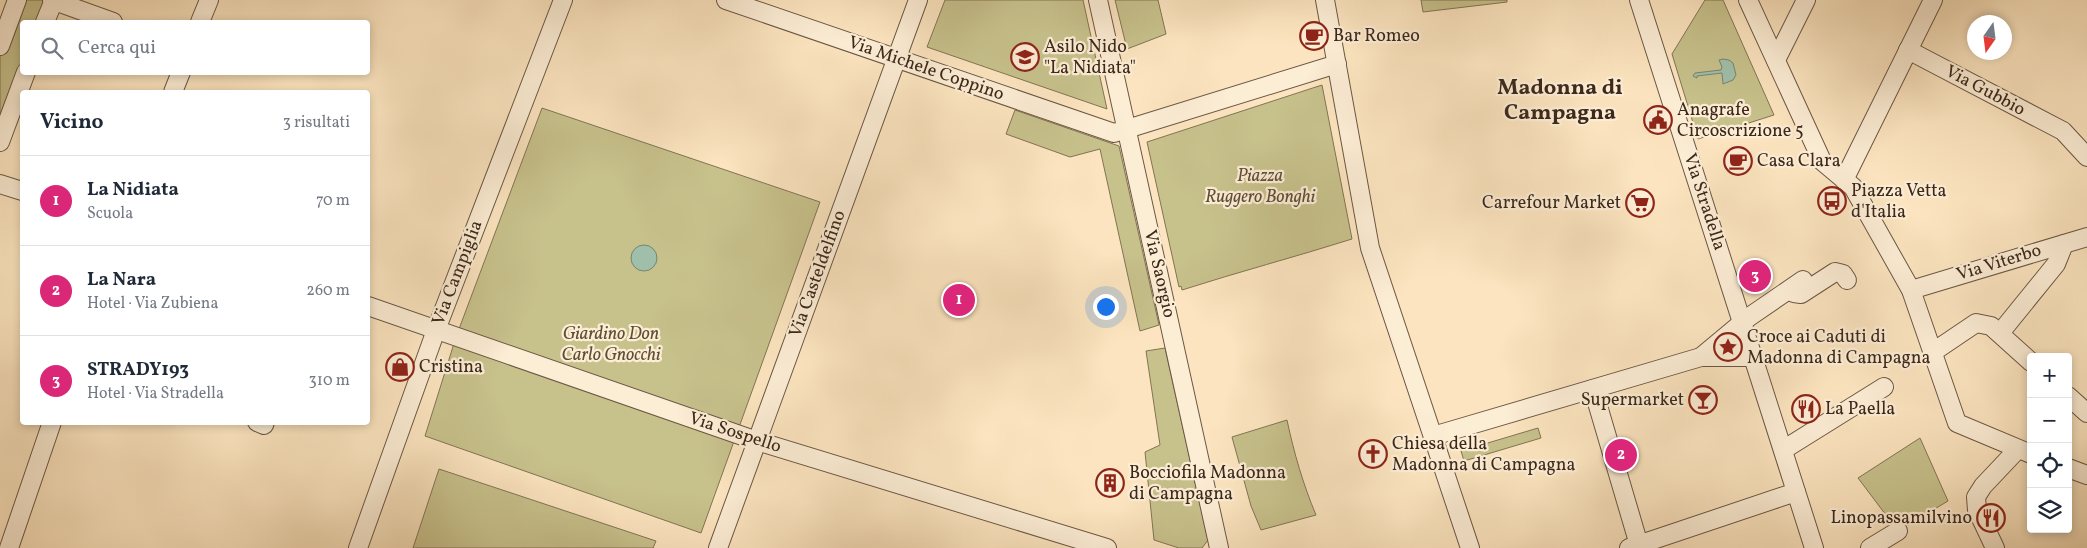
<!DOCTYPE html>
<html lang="it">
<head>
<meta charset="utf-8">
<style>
  body { margin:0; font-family:Vollkorn,serif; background:#f6f6f7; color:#1f2937 }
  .controls { position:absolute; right:15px; bottom:15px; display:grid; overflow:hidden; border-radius:5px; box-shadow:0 2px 8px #0003 }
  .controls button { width:45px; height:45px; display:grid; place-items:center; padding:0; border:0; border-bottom:1px solid #e0e1e3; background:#fff; color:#1f2937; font:25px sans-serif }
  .compass { position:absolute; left:1967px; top:15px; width:45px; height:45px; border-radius:50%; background:#fff; box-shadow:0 2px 8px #0003; rotate:194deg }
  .you { position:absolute; left:1105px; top:306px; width:18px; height:18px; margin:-12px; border:4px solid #fff; border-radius:50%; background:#1a73e8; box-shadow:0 0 0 8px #1a73e833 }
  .badge { display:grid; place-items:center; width:32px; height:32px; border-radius:50%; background:#db2777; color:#fff; font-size:16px; font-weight:700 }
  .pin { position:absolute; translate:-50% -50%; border:2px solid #fff; box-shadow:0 1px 5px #0006 }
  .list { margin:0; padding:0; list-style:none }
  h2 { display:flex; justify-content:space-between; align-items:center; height:65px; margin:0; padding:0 20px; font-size:21px }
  h2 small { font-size:16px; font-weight:400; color:#747a83 }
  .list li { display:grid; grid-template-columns:32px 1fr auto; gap:15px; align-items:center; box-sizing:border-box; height:90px; padding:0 20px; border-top:1px solid #e0e1e3 }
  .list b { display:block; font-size:19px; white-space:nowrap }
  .list p { margin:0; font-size:16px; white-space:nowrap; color:#747a83 }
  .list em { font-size:16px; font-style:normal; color:#747a83 }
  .icon { flex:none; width:28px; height:28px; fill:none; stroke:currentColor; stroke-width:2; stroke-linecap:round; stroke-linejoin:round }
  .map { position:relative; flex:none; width:2087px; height:548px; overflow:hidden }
  .search { position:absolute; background:#fff; box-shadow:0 2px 8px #0003; left:20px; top:20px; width:350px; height:55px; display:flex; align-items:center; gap:12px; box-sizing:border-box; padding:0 18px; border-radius:5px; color:#747a83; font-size:19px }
  .panel { position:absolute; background:#fff; box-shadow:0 2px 8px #0003; left:20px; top:90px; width:350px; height:335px; border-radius:5px }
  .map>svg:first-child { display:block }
</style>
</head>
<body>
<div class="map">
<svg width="2087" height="548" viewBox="0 0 2087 548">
  <rect width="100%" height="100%" fill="#fbe4bf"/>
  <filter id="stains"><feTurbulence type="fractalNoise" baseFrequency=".004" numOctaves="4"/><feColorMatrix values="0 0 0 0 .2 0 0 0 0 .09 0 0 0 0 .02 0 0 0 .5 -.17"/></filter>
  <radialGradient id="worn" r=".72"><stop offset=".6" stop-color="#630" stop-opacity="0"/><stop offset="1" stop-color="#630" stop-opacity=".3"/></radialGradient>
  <g fill="#c7c18c" stroke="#827454">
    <polygon points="17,0 54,0 45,22 22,22 22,72 0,142 0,46"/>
    <polygon points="945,0 1083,0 1107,109 927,47"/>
    <polygon points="1115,0 1158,0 1166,34 1127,49"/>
    <polygon points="1421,0 1507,0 1507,2 1423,12"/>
    <polygon points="1705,0 1723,0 1774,115 1698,139 1672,54"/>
    <path d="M1322,85L1352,239C1295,257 1238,272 1182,290L1181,286L1179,287L1147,142Z"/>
    <polygon points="542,108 820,202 701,533 425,436 456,337"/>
    <polygon points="1015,110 1119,146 1159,325 1140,331 1100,149 1070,157 1006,134"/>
    <polygon points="1165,348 1208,540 1202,548 1179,548 1154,540 1145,452 1160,445 1146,351"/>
    <path d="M1287,420C1294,453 1303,484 1316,515L1261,530L1251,506L1232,437Z"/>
    <polygon points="1538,428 1541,438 1464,461 1461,451"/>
    <polygon points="1920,438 1948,501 1898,531 1858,478"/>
    <polygon points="439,469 656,541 653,548 413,548"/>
  </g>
  <g fill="#a0bfab" stroke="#788371">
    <polygon points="1723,59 1729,60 1733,63 1736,75 1733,80 1723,84 1722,73 1697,76 1697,78 1693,76 1695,73 1721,70 1722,67 1719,60"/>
    <circle cx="644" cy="258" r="13"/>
  </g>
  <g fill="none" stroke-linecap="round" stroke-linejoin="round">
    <defs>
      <g id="minor">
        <polyline points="52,0 113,22"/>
        <polyline points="726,0 1114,133 1337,64"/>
        <polyline points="1098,0 1219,548"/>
        <polyline points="1325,0 1370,248 1470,548"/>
        <polyline points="1639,0 1814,548"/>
        <polyline points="1748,0 1822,161 1853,187 1911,290 1957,423 2031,454"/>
        <polyline points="45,22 54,0"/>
        <polyline points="200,22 209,0"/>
        <polyline points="0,46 17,0"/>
        <polyline points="1908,50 2063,131 2087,157"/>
        <polyline points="1776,60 1806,0"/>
        <polyline points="173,92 181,72"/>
        <polyline points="0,142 26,72"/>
        <polyline points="1844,180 1933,0"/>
        <polyline points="0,184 22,191"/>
        <polyline points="1911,290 2087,237"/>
        <polyline points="1794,293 1801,294 1835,272 1843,274 1847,280"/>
        <polyline points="368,306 757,441 1107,548"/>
        <polyline points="2000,333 2056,264 2064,244"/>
        <polyline points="1933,352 1976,323 1991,326 2031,362"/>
        <polyline points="1701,357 1749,317 1803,280"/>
        <polyline points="1593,389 1639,545"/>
        <polyline points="2068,396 2087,413"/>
        <polyline points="257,422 264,425 265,422"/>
        <polyline points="1433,436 1701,357 1753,357"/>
        <polyline points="1783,450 1884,387"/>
        <polyline points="2068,468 2087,475"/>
        <polyline points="9,548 52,422"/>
        <polyline points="358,548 436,330 563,0"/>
        <polyline points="718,548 918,0"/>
        <polyline points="1629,548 1796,492"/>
        <polyline points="1870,548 1898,531"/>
        <polyline points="1995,548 1977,510 1976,497 1983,486 2017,450"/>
      </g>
    </defs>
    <use href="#minor" stroke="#6c5744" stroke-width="20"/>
    <use href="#minor" stroke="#fcedd5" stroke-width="18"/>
  </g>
  <defs>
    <symbol id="cafe-ring" viewBox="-11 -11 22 22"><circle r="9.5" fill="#fcedd5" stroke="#8f2418" stroke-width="1.5"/><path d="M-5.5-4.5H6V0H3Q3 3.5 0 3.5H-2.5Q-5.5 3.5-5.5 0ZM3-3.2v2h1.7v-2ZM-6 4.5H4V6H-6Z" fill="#8f2418"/></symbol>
    <symbol id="school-ring" viewBox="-11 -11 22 22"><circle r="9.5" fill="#fcedd5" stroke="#8f2418" stroke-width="1.5"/><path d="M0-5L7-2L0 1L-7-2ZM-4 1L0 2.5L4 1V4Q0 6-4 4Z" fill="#8f2418"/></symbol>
    <symbol id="civic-ring" viewBox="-11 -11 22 22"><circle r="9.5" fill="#fcedd5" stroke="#8f2418" stroke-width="1.5"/><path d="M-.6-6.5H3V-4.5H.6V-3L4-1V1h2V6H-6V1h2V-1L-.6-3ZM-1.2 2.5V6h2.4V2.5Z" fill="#8f2418"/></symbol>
    <symbol id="bus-ring" viewBox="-11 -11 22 22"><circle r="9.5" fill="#fcedd5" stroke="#8f2418" stroke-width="1.5"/><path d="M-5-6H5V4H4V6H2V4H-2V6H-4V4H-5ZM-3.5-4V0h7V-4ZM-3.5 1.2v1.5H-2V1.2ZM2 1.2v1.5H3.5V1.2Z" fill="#8f2418"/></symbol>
    <symbol id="supermarket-ring" viewBox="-11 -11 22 22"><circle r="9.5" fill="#fcedd5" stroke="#8f2418" stroke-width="1.5"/><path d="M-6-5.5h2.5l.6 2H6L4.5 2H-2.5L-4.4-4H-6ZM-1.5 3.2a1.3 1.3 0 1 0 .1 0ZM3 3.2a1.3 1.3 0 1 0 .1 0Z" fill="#8f2418"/></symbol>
    <symbol id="sight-ring" viewBox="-11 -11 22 22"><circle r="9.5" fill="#fcedd5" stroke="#8f2418" stroke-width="1.5"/><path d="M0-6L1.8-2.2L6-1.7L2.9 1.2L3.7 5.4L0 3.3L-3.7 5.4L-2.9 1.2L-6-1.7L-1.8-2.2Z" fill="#8f2418"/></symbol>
    <symbol id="shop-ring" viewBox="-11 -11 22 22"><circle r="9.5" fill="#fcedd5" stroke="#8f2418" stroke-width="1.5"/><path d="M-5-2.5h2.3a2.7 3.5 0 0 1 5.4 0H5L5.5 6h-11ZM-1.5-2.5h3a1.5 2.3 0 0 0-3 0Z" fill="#8f2418"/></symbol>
    <symbol id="bar-ring" viewBox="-11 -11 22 22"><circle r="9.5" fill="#fcedd5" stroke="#8f2418" stroke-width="1.5"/><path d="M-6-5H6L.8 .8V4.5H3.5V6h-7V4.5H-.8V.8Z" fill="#8f2418"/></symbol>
    <symbol id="restaurant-ring" viewBox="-11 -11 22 22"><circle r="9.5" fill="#fcedd5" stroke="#8f2418" stroke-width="1.5"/><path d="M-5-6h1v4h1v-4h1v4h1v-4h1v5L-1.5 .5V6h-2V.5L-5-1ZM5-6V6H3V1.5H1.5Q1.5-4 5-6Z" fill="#8f2418"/></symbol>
    <symbol id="church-ring" viewBox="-11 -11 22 22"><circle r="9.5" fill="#fcedd5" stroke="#8f2418" stroke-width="1.5"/><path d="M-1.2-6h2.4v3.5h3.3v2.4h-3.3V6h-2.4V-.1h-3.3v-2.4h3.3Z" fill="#8f2418"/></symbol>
    <symbol id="building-ring" viewBox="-11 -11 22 22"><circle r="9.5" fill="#fcedd5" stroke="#8f2418" stroke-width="1.5"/><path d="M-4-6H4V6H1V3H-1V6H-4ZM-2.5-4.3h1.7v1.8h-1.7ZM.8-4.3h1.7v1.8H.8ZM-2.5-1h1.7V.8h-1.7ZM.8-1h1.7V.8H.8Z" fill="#8f2418"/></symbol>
  </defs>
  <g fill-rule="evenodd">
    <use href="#cafe-ring" x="1298" y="20" width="32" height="32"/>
    <use href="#school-ring" x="1009" y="41" width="32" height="32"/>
    <use href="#civic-ring" x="1642" y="104" width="32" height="32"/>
    <use href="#cafe-ring" x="1722" y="145" width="32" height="32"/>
    <use href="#bus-ring" x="1816" y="185" width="32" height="32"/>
    <use href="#supermarket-ring" x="1624" y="187" width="32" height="32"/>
    <use href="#sight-ring" x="1712" y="331" width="32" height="32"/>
    <use href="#shop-ring" x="384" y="351" width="32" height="32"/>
    <use href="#bar-ring" x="1687" y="384" width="32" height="32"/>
    <use href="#restaurant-ring" x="1790" y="393" width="32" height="32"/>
    <use href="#church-ring" x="1357" y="438" width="32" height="32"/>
    <use href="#building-ring" x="1094" y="467" width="32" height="32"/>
    <use href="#restaurant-ring" x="1975" y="502" width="32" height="32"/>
  </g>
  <g text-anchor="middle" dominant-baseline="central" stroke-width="4.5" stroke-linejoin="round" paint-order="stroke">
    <g font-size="18" fill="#3c281b" stroke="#fcedd5" text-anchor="start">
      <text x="1333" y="36">Bar Romeo</text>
      <text x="1044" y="47">Asilo Nido<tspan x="1044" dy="21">"La Nidiata"</tspan></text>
      <text x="1677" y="110">Anagrafe<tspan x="1677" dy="21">Circoscrizione 5</tspan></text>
      <text x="1757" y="161">Casa Clara</text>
      <text x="1851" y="191">Piazza Vetta<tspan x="1851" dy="21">d'Italia</tspan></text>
      <text x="1621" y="203" text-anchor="end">Carrefour Market</text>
      <text x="1747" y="337">Croce ai Caduti di<tspan x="1747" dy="21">Madonna di Campagna</tspan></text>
      <text x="419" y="367">Cristina</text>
      <text x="1684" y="400" text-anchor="end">Supermarket</text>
      <text x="1825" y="409">La Paella</text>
      <text x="1392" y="444">Chiesa della<tspan x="1392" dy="21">Madonna di Campagna</tspan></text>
      <text x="1129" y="473">Bocciofila Madonna<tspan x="1129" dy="21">di Campagna</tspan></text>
      <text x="1972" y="518" text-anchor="end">Linopassamilvino</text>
    </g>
    <g font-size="18" fill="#3c281b" stroke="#fcedd5">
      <text transform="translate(926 69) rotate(19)">Via Michele Coppino</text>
      <text transform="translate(1985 91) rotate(28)">Via Gubbio</text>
      <text transform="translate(1704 202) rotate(72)">Via Stradella</text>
      <text transform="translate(1999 263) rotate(-17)">Via Viterbo</text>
      <text transform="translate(458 273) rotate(-69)">Via Campiglia</text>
      <text transform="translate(818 274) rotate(-70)">Via Casteldelfino</text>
      <text transform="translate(1159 274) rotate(77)">Via Saorgio</text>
      <text transform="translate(735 433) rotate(18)">Via Sospello</text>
    </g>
    <g font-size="18" font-style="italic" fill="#5f4e37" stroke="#fcedd5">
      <text x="1260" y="176">Piazza<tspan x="1260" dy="21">Ruggero Bonghi</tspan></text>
      <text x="611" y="334">Giardino Don<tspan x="611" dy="21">Carlo Gnocchi</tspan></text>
    </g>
    <g font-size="22" font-weight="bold" fill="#3c281b" stroke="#fcedd5">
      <text x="1560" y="88">Madonna di<tspan x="1560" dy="25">Campagna</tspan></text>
    </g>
  </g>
  <rect width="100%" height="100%" filter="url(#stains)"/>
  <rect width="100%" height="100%" fill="url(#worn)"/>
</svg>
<div class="controls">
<button>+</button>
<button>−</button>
<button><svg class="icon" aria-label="locate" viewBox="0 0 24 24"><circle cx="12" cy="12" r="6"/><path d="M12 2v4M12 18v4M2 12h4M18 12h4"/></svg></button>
<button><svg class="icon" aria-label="layers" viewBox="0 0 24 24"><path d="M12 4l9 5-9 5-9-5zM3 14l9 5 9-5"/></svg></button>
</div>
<svg class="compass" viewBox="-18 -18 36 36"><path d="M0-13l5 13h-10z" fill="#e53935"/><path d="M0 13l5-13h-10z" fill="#747a83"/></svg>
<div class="you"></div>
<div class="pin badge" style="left:959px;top:300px">1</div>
<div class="pin badge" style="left:1621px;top:455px">2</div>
<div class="pin badge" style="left:1755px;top:276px">3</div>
<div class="search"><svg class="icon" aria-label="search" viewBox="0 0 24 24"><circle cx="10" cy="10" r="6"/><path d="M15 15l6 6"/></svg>Cerca qui</div>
<section class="panel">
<h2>Vicino<small>3 risultati</small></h2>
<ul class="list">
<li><span class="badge">1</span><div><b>La Nidiata</b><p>Scuola</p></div><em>70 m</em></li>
<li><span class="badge">2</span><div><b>La Nara</b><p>Hotel · Via Zubiena</p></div><em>260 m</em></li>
<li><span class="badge">3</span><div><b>STRADY193</b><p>Hotel · Via Stradella</p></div><em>310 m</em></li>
</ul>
</section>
</div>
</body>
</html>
